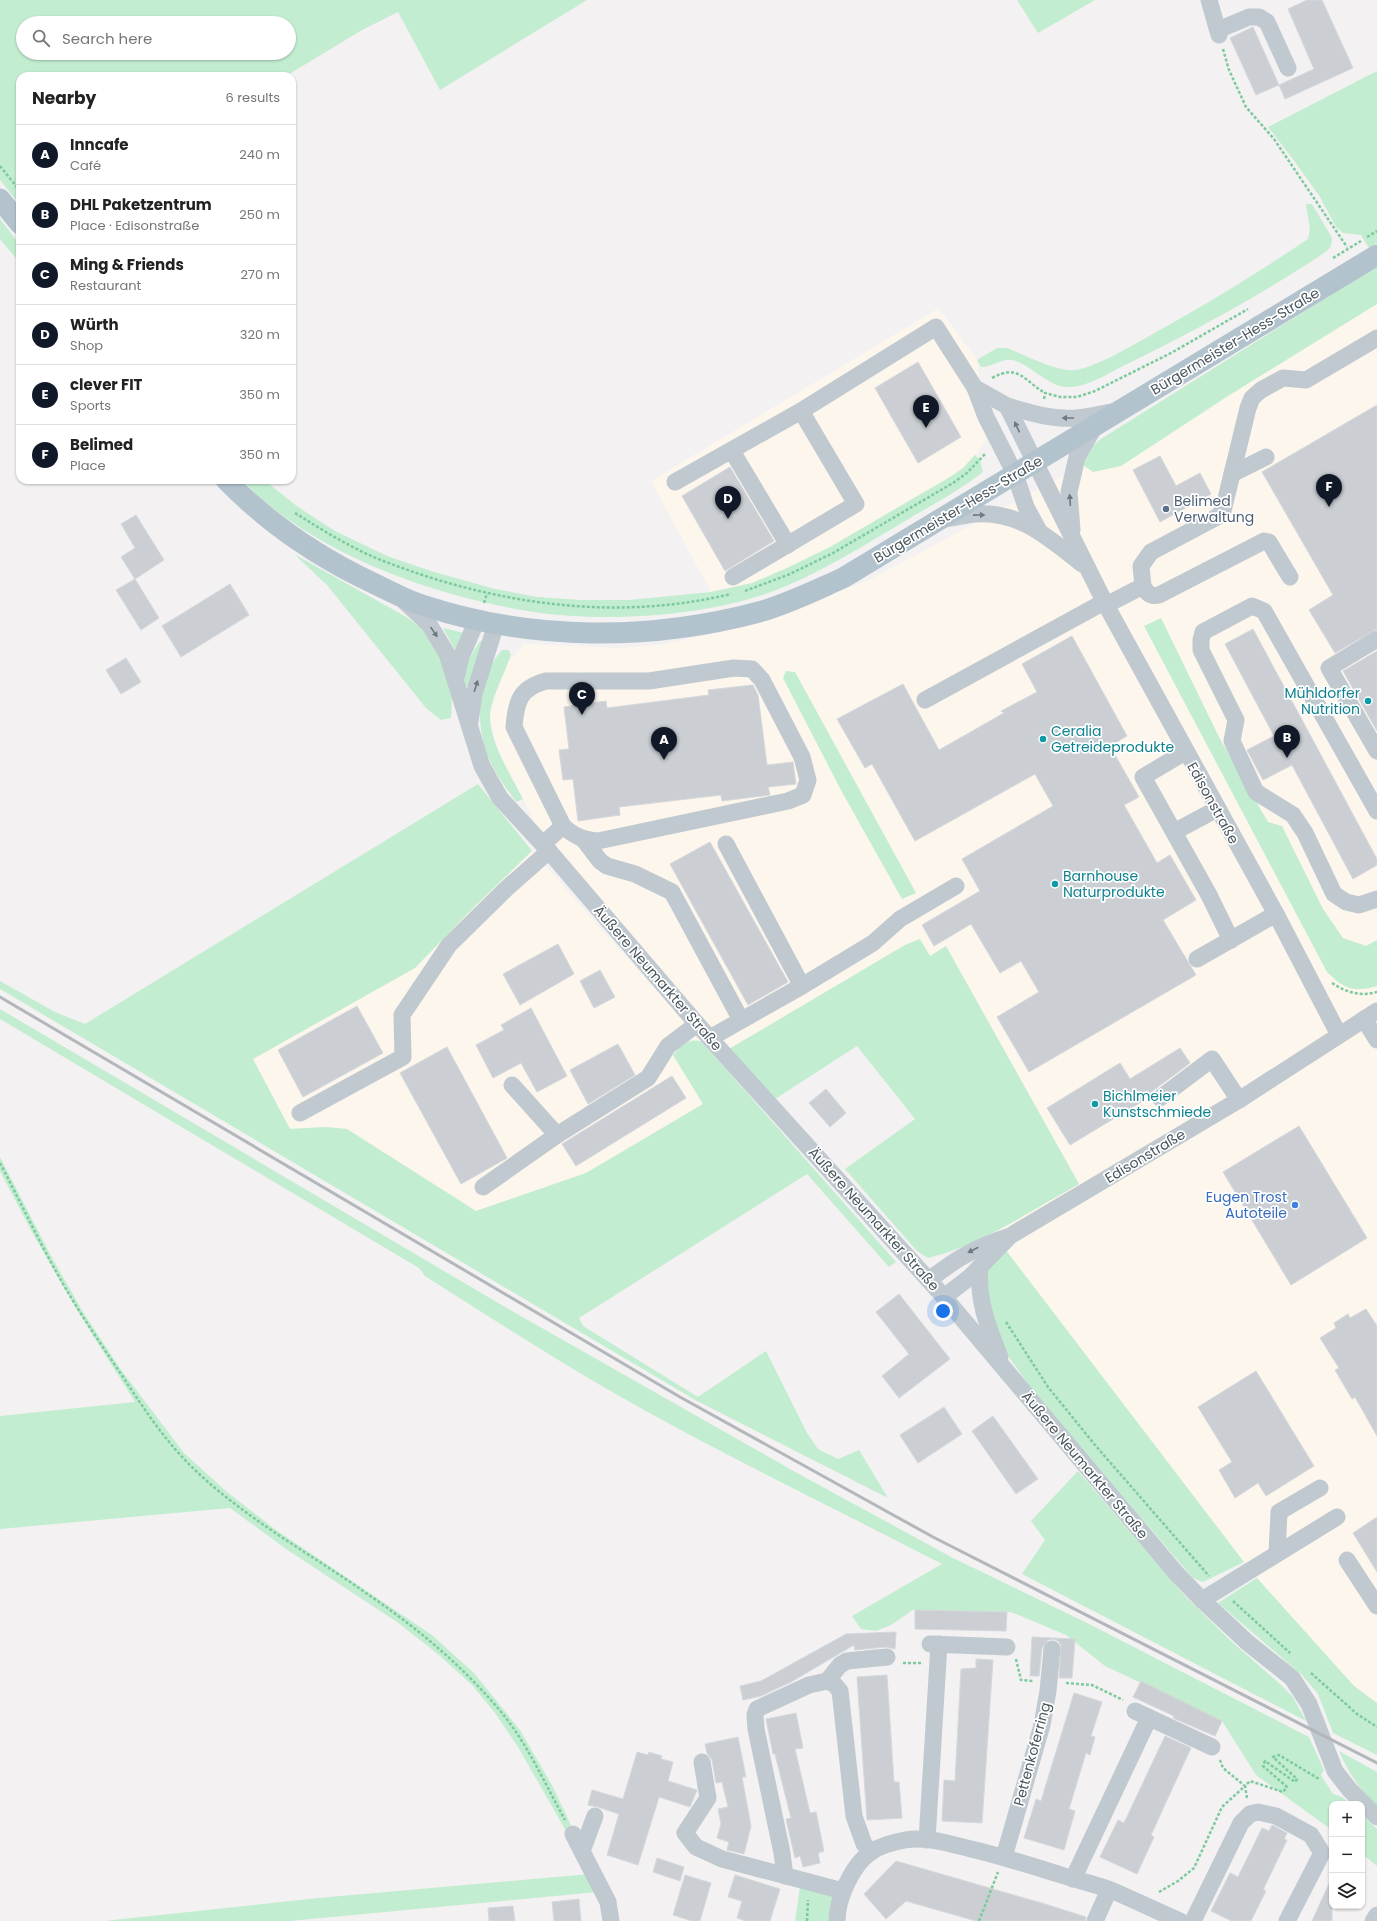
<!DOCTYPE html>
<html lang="en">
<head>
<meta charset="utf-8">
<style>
  body { margin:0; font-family:Poppins,sans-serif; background:#f6f6f6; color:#222 }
  .controls { position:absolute; right:12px; bottom:12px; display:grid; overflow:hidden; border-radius:8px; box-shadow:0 1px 3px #0004 }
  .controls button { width:36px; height:36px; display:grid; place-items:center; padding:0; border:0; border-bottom:1px solid #e0e0e0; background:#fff; color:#222; font:20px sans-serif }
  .you { position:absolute; left:943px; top:1311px; width:14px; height:14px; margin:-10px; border:3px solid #fff; border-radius:50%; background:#1a73e8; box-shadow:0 0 0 6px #1a73e833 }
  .badge { display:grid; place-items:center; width:26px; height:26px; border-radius:50%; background:#111827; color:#fff; font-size:13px; font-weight:700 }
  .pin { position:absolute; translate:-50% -33px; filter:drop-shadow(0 1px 2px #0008) }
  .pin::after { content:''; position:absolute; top:21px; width:14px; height:12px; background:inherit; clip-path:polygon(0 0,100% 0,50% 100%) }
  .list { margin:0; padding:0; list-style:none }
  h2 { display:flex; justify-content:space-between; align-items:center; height:52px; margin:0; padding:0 16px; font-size:17px }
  h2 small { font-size:13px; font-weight:400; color:#767676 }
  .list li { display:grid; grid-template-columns:26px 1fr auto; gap:12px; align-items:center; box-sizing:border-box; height:60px; padding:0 16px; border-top:1px solid #e0e0e0 }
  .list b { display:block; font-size:15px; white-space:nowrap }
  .list p { margin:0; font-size:13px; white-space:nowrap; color:#767676 }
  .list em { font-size:13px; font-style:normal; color:#767676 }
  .icon { flex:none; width:22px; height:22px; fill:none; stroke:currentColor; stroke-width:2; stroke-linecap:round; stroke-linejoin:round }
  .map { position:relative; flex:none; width:1377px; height:1921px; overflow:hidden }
  .search { position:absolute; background:#fff; box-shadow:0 1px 3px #0004; left:16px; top:16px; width:280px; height:44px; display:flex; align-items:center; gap:10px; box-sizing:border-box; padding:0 14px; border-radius:22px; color:#767676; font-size:15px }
  .panel { position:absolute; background:#fff; box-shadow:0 1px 3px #0004; left:16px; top:72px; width:280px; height:412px; border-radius:12px }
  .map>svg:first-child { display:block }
</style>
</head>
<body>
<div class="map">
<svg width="1377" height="1921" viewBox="0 0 1377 1921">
  <rect width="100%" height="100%" fill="#f3f1f1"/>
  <g fill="#fcf6ed">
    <polygon points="1377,304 1377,1703 1354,1686 1249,1569 992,1233 1079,1184 946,946 930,956 920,939 905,945 729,1049 536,824 497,748 490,718 495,696 508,663 524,644 617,648 661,645 716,633 774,616 871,579 1083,465 1121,466 1228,396"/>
    <polygon points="939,308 977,360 986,440 975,455 963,468 950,477 830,547 787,568 752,583 711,592 651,481"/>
    <polygon points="532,851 702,1042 673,1055 703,1104 586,1173 476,1211 347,1129 326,1127 290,1129 253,1059 415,968 471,910"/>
  </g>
  <g fill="#c3edd0" fill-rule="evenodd">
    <path d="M0,0H587L440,90L398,12L362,30L286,76H20V205L0,180ZM23,23H289V53H23Z"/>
    <polygon points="1017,0 1095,0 1038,33"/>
    <polygon points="1377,71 1377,243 1369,248 1361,235 1343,233 1336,227 1320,197 1295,162 1268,127"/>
    <path d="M1306,204H1312L1332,238L1331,246L1327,251C1263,294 1193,332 1123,366C1107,374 1089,386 1070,387C1049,388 1035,368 1016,361C1003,356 994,367 981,367L977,360L997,348H1006C1025,354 1055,372 1075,370C1093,368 1128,348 1144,339C1200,308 1255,275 1308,239L1310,229Z"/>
    <polygon points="0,219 20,245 20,263 0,239"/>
    <polygon points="1377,266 1377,304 1228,396 1121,466 1093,472 1083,465 1089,449 1101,439"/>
    <path d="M975,455L980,460L983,472C956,493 926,508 897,526C852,552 806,582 756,597C691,617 601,622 534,612C436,597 312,554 242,480H264L298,507L335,531L387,556L434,572L495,589L537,597L581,600H630L711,592L752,583L787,568L830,547L950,477L963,468Z"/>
    <polygon points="294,554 408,618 428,633 440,649 452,698 451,718 441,720 426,708 327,585"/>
    <path d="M1161,618L1220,739L1268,822L1282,826L1323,909L1343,938L1366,946L1377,940V986C1354,993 1344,989 1327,972L1144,626Z"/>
    <polygon points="443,628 464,633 455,650"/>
    <path d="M481,640L483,643L468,686L465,687C462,670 471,654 481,640Z"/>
    <path d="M502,650H508L511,654C506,672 489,700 490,719C491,744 511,776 523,799L516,802C510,793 503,784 497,774C474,738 473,683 502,650Z"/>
    <polygon points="786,671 795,672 916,893 902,899 842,792 783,678"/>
    <path d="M478,784L532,851L471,910L415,968L253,1059L290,1129L326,1127L347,1129L476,1211L586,1173L703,1104L673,1055C681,1045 689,1037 702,1042L896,1262L889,1267L807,1174L579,1318L583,1326L698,1397L766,1351L807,1433L818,1449L838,1459L859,1450L888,1498L697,1401L0,989V981L55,1012L85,1024Z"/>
    <path d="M920,939L930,956L946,946L1079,1184C1030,1211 982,1245 928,1258L917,1251L845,1169L915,1119L857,1046L775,1099L729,1049L905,945Z"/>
    <path d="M0,1009L505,1307L797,1473L953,1558L1089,1624L1309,1737L1324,1770L1321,1775L1333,1794L1342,1797L1350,1804H1332V1830L1256,1775L1222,1721L1105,1666L1066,1635L1011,1612L913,1610L891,1625L876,1631L861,1629L852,1616L942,1564C830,1506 716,1452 607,1389C545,1353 485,1314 425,1276L419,1268L0,1019Z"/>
    <polygon points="0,1157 50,1254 83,1312 119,1367 184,1453 227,1492 276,1530 432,1635 474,1673 520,1730 553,1787 571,1825 566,1831 518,1747 495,1713 472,1685 439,1655 397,1622 286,1549 230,1508 0,1529 0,1416 135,1402 77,1310 33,1234 0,1171"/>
    <polygon points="1005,1249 1244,1562 1203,1582 1193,1578 1129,1504 1027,1383 1007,1354 993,1325 983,1281 989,1263"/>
    <polygon points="1078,1471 1184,1595 1231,1641 1279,1683 1293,1697 1306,1721 1022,1574 1045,1540 1031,1521"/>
    <polygon points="1257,1578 1354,1686 1377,1703 1377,1755 1333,1733 1318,1694 1301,1674 1218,1603"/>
    <path d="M1339,1751L1377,1772V1806C1360,1790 1348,1772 1339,1751Z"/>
    <polygon points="1362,1815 1377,1829 1377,1866 1362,1854"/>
    <polygon points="590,1874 597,1892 290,1921 104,1921 318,1898"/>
    <polygon points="800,1887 837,1896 832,1921 795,1921"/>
  </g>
  <g fill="#cbcfd3" stroke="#d5d8dc">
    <polygon points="1307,0 1322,0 1353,68 1285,99 1279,85 1314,69 1288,9"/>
    <polygon points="1253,27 1279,85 1256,95 1230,38"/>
    <polygon points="918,362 961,437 918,463 875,388"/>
    <polygon points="1377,405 1377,629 1335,653 1309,610 1333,595 1262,472"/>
    <polygon points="1160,456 1176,486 1200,473 1211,494 1160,522 1133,470"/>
    <polygon points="730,467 774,541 725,571 682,496"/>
    <polygon points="136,515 164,560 135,579 121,557 135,548 121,524"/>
    <polygon points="135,579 159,618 141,630 116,590"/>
    <polygon points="230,584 249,615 181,657 162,626"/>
    <polygon points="1253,629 1377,859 1377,865 1353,879 1292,765 1263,780 1247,750 1274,736 1225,644"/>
    <polygon points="1072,636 1127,736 1110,746 1139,797 1124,805 1157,863 1170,855 1196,900 1163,920 1196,975 1029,1072 997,1017 1039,992 1021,961 1000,973 971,924 934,946 922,925 980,891 962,859 1053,806 1035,774 915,841 872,764 865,768 837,719 903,684 939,750 1004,713 1001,711 1037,692 1022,664"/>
    <polygon points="1377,651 1377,731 1343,671"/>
    <polygon points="126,658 141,682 121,694 106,670"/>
    <polygon points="753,685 758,695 767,765 793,762 796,784 768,787 770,795 722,801 721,795 619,807 620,815 578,821 573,779 563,780 559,750 569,749 564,707 606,701 607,708 709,695 708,690"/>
    <polygon points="710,842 788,982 748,1005 670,864"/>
    <polygon points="558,944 574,974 520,1005 503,974"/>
    <polygon points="600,970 615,997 594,1008 580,981"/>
    <polygon points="357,1006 383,1053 303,1097 278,1050"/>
    <polygon points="531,1008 567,1076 537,1092 521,1063 493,1078 476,1045 504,1030 501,1025"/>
    <polygon points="618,1044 635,1075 588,1104 570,1070"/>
    <polygon points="447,1047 507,1158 461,1184 400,1073"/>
    <polygon points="1180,1048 1190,1063 1142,1099 1143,1101 1070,1145 1047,1108 1120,1063 1130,1079"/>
    <polygon points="672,1076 686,1098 576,1166 562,1144"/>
    <polygon points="826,1089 846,1113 830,1127 809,1103"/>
    <polygon points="1299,1126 1367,1238 1291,1285 1223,1172"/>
    <polygon points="899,1294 950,1359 899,1398 882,1376 909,1354 876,1312"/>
    <polygon points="1366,1309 1377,1326 1377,1436 1355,1397 1352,1399 1335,1370 1339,1368 1320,1338 1336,1328 1334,1323 1348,1314 1350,1318"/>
    <polygon points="1256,1371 1314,1466 1266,1496 1258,1483 1235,1498 1219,1470 1232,1462 1198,1407"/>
    <polygon points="944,1407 962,1434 918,1463 900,1435"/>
    <polygon points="993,1416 1038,1479 1016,1494 972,1431"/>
    <polygon points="1377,1517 1377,1572 1353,1533"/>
    <polygon points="915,1610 1007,1612 1006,1631 915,1629"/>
    <polygon points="896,1632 895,1649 886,1647 855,1650 854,1645 791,1682 761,1696 743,1700 740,1686 761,1681 846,1634"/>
    <polygon points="1032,1637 1075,1639 1072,1678 1059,1678 1061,1645 1058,1641 1053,1639 1048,1640 1042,1648 1039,1676 1030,1676"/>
    <polygon points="976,1659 993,1660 982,1823 942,1821 944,1780 955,1781 961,1669 976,1668"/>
    <polygon points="887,1675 894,1782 899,1782 902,1818 867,1820 857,1677"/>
    <polygon points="1141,1681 1222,1721 1215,1736 1173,1718 1174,1716 1133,1697"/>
    <polygon points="1074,1693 1102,1702 1091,1736 1095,1737 1090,1755 1086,1753 1069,1809 1075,1811 1064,1850 1024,1838 1036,1799 1041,1801"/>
    <polygon points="796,1713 803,1748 795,1749 810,1813 816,1812 824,1851 818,1853 820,1863 803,1867 800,1856 795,1858 786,1819 791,1818 775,1754 773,1754 766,1719"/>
    <polygon points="1165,1736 1191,1748 1151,1835 1154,1837 1137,1874 1100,1857 1118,1820 1124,1823"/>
    <polygon points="738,1737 746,1777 742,1777 751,1826 744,1854 727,1850 729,1842 717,1838 721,1824 718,1809 728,1807 722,1782 716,1783 712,1760 707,1753 705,1744"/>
    <polygon points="637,1752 648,1755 649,1752 662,1756 661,1759 673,1762 668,1781 697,1790 690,1807 659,1797 638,1865 607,1855 619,1814 598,1807 588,1805 592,1790 623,1799"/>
    <polygon points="1272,1825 1287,1833 1284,1839 1287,1840 1263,1890 1266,1891 1251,1921 1231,1921 1211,1911 1230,1873 1238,1877 1262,1828 1269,1831"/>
    <polygon points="657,1858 684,1867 680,1881 653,1872"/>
    <polygon points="896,1861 1045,1904 1086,1917 1085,1921 976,1921 906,1901 886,1919 864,1894"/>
    <polygon points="685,1875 711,1883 700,1921 692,1921 673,1915"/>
    <polygon points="735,1875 780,1889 770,1921 746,1921 737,1918 742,1901 728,1897"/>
    <polygon points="1332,1877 1332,1921 1312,1921"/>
    <polygon points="579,1899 581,1921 554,1921 552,1902"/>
    <polygon points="513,1906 515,1921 489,1921 488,1908"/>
  </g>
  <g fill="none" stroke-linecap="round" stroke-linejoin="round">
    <g stroke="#7cca9d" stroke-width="2.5" stroke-dasharray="3 2" stroke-linecap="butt">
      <polyline points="1223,49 1229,70 1246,107 1274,139 1347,247"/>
      <polyline points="0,166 20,191"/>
      <polyline points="1367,237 1377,231"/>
      <polyline points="1333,258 1361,241"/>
      <path d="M992,378C1019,363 1024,381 1045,393"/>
      <polyline points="1044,399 1045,393 1060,397 1077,397 1095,391 1171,353 1248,309"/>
      <path d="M295,513C324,531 354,550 386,562C495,604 615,622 731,594"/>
      <polyline points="745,591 790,574 833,553 953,483 967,473 986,453"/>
      <polyline points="484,603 487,593"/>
      <path d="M1332,983C1346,992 1360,997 1377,992"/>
      <path d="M0,1163C22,1205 42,1248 66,1289C83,1318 102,1346 121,1374C144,1409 167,1444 197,1472C248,1520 309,1553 366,1593C416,1627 463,1666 502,1713C528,1745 545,1784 565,1820"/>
      <polyline points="1006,1322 1048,1387 1095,1445 1209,1576"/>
      <polyline points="1233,1601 1290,1653"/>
      <polyline points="1016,1659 1021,1680 1033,1681"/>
      <polyline points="903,1663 922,1663"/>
      <polyline points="1311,1673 1357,1714 1377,1727"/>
      <polyline points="1066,1683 1092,1685 1123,1700"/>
      <polyline points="1247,1798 1245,1786 1250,1781 1283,1792 1287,1787 1263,1766 1265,1761 1295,1782 1297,1779 1273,1757 1279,1755 1319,1779"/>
      <polyline points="1159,1892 1178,1881 1194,1868 1222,1807 1245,1786 1223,1768 1220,1760"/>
      <polyline points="807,1921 808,1900"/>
      <polyline points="979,1921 998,1872"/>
    </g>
    <g stroke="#c0c9cf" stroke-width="17">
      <polyline points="1209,0 1219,35"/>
      <polyline points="1218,30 1249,17 1259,17 1267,22 1288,68"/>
      <polyline points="975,388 1007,406 1106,605 1276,914 1339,1035"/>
      <path d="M1007,406C1030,413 1053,420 1077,418C1088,417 1100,414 1111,412"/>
      <polyline points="732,451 788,545"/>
      <polyline points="1232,474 1266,457"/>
      <polyline points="675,482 801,411 936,327 975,388 986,417 1015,474 1026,507 1039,531"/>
      <path d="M944,519C954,518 965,515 975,514C1019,510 1050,539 1082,564"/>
      <polyline points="1072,530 1069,492 1077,457 1095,426"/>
      <polyline points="733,577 856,504 801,411"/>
      <polyline points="1143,586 1141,566 1151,552 1217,517 1223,511 1248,408 1252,398 1261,390 1283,378 1306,380 1377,338"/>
      <polyline points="405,602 429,624 447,654 482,766 500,798 549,851 697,1024 944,1297 1176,1573 1202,1600 1248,1643 1292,1678 1309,1704 1335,1771 1349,1789 1377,1817"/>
      <path d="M1106,605L1143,586C1147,593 1150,597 1159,595L1264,541L1269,542L1290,577"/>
      <polyline points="1377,639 1329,668 1377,751"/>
      <polyline points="456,678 461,657 477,620"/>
      <polyline points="925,700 1104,602"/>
      <polyline points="470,722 474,694 496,624"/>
      <polyline points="1185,752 1143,777 1209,895 1231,940"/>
      <polyline points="1377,811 1264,611 1252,606 1203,632 1201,640 1201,650 1236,720 1232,741 1256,792 1293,815 1305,833 1334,894 1346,902 1359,905 1377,899"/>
      <polyline points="1174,832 1217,809"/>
      <polyline points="584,840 600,861 607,866 635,874 672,892 741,1020"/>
      <path d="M543,844L563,826C574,836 583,840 598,841L788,801L803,795L808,780L802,757L762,680L752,669L734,668L649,681H546C520,688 516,701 514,727L563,826"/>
      <polyline points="726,844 802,986"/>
      <polyline points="1197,959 1276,914"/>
      <polyline points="1364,1019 1377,1040"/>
      <polyline points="710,1038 802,986 873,943 900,919 956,886"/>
      <polyline points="512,1085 557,1135 648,1078 668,1046 697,1024"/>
      <polyline points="1160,1098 1212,1059 1239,1100"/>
      <polyline points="300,1113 403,1057 402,1015 449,945 506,889 549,851"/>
      <polyline points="483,1187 557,1135"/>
      <path d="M980,1267C977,1300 988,1327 1000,1357"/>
      <path d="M929,1280C957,1258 976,1247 1010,1236L1239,1100L1377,1011"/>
      <polyline points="944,1297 970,1277 1008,1238"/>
      <polyline points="1277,1553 1279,1512 1320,1488"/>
      <polyline points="1347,1560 1377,1606"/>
      <polyline points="1202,1600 1337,1517"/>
      <polyline points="930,1644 1007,1647"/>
      <polyline points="827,1681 834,1684 840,1691 854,1816 864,1844 871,1852"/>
      <polyline points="1135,1711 1212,1747"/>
      <polyline points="702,1762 708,1798 685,1833 696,1847 722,1859 843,1891"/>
      <polyline points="573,1834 608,1902 611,1921"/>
      <polyline points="927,1840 939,1644"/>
      <polyline points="582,1851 595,1816"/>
      <polyline points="1004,1857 1042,1725 1048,1691 1052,1649"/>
      <polyline points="785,1876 782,1853 756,1729 755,1715 757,1709 809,1685 827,1681 840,1665 847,1661 887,1657"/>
      <polyline points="1073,1879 1149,1718"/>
      <path d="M837,1921C837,1899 852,1865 871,1852C880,1846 894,1842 905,1840C926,1836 951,1844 971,1849C1001,1856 1029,1865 1058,1874C1076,1880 1094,1884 1111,1890C1134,1900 1157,1911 1180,1921"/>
      <polyline points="1095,1921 1109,1890"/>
      <polyline points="1193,1921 1241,1823 1250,1814 1258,1812 1276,1816 1311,1835 1322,1853 1287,1921"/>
      <polyline points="1373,1921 1377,1915"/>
    </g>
    <g stroke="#b2c3ce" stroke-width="21">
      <polyline points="0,199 20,224"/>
      <path d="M226,480C268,523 318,557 373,583C390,591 407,601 425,606C533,641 650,641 759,612C788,604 816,590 843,578L1377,255"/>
    </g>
    <polyline stroke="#b3b7bb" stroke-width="3" points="0,997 680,1397 933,1537 1377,1763"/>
  </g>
  <defs><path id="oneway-solid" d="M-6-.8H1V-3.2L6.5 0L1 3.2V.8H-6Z"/></defs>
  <g fill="#6d7880">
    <use href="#oneway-solid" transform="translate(1068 418) rotate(-180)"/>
    <use href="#oneway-solid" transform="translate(1017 427) rotate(-115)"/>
    <use href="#oneway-solid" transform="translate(1070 500) rotate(-94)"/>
    <use href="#oneway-solid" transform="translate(979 515) rotate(-1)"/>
    <use href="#oneway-solid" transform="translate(434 632) rotate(56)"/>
    <use href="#oneway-solid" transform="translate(476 686) rotate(-73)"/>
    <use href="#oneway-solid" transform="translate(973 1250) rotate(153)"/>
  </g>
  <circle fill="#5c6f8a" stroke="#fff" stroke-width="1.5" cx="1166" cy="509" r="4"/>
  <g fill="#0f9aa8" stroke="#fff" stroke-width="1.5">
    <circle cx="1368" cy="701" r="4"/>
    <circle cx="1043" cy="739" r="4"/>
    <circle cx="1055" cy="884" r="4"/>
    <circle cx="1095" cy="1104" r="4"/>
  </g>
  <circle fill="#3f7fe0" stroke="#fff" stroke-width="1.5" cx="1295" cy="1205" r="4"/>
  <g text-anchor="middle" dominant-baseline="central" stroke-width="3.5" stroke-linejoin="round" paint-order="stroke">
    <g font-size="14" fill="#4a565e" stroke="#fff">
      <text transform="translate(1235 341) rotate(-31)">Bürgermeister-Hess-Straße</text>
      <text transform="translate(958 509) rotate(-31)">Bürgermeister-Hess-Straße</text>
      <text transform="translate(1213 803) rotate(61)">Edisonstraße</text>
      <text transform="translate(658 978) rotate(49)">Äußere Neumarkter Straße</text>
      <text transform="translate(1145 1156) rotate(-31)">Edisonstraße</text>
      <text transform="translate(874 1219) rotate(48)">Äußere Neumarkter Straße</text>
      <text transform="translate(1085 1465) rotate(50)">Äußere Neumarkter Straße</text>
      <text transform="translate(1032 1754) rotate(-75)">Pettenkoferring</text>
    </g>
    <g font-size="14" fill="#4e5e75" stroke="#fff" text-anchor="start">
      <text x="1174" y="501">Belimed<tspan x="1174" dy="16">Verwaltung</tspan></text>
    </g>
    <g font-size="14" fill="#0d838f" stroke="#fff" text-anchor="start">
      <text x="1360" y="693" text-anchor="end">Mühldorfer<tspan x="1360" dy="16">Nutrition</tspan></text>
      <text x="1051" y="731">Ceralia<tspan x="1051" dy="16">Getreideprodukte</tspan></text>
      <text x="1063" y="876">Barnhouse<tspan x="1063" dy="16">Naturprodukte</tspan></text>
      <text x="1103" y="1096">Bichlmeier<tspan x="1103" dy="16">Kunstschmiede</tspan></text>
    </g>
    <g font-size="14" fill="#366cbe" stroke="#fff" text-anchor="end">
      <text x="1287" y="1197">Eugen Trost<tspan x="1287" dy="16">Autoteile</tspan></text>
    </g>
  </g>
</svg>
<div class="controls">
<button>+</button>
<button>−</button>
<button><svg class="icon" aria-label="layers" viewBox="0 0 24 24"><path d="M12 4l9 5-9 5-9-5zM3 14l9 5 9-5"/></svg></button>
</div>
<div class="you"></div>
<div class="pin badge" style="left:664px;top:760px">A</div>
<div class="pin badge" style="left:1287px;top:758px">B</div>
<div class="pin badge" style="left:582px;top:715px">C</div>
<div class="pin badge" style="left:728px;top:519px">D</div>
<div class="pin badge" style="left:926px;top:428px">E</div>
<div class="pin badge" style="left:1329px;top:507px">F</div>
<div class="search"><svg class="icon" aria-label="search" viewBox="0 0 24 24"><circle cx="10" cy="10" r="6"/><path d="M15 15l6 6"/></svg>Search here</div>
<section class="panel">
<h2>Nearby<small>6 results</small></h2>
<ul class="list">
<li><span class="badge">A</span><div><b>Inncafe</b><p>Café</p></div><em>240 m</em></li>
<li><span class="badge">B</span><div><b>DHL Paketzentrum</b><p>Place · Edisonstraße</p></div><em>250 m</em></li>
<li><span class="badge">C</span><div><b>Ming &amp; Friends</b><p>Restaurant</p></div><em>270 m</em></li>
<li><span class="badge">D</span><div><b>Würth</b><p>Shop</p></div><em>320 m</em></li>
<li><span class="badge">E</span><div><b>clever FIT</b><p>Sports</p></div><em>350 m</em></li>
<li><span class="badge">F</span><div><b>Belimed</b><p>Place</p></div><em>350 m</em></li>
</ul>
</section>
</div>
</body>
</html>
